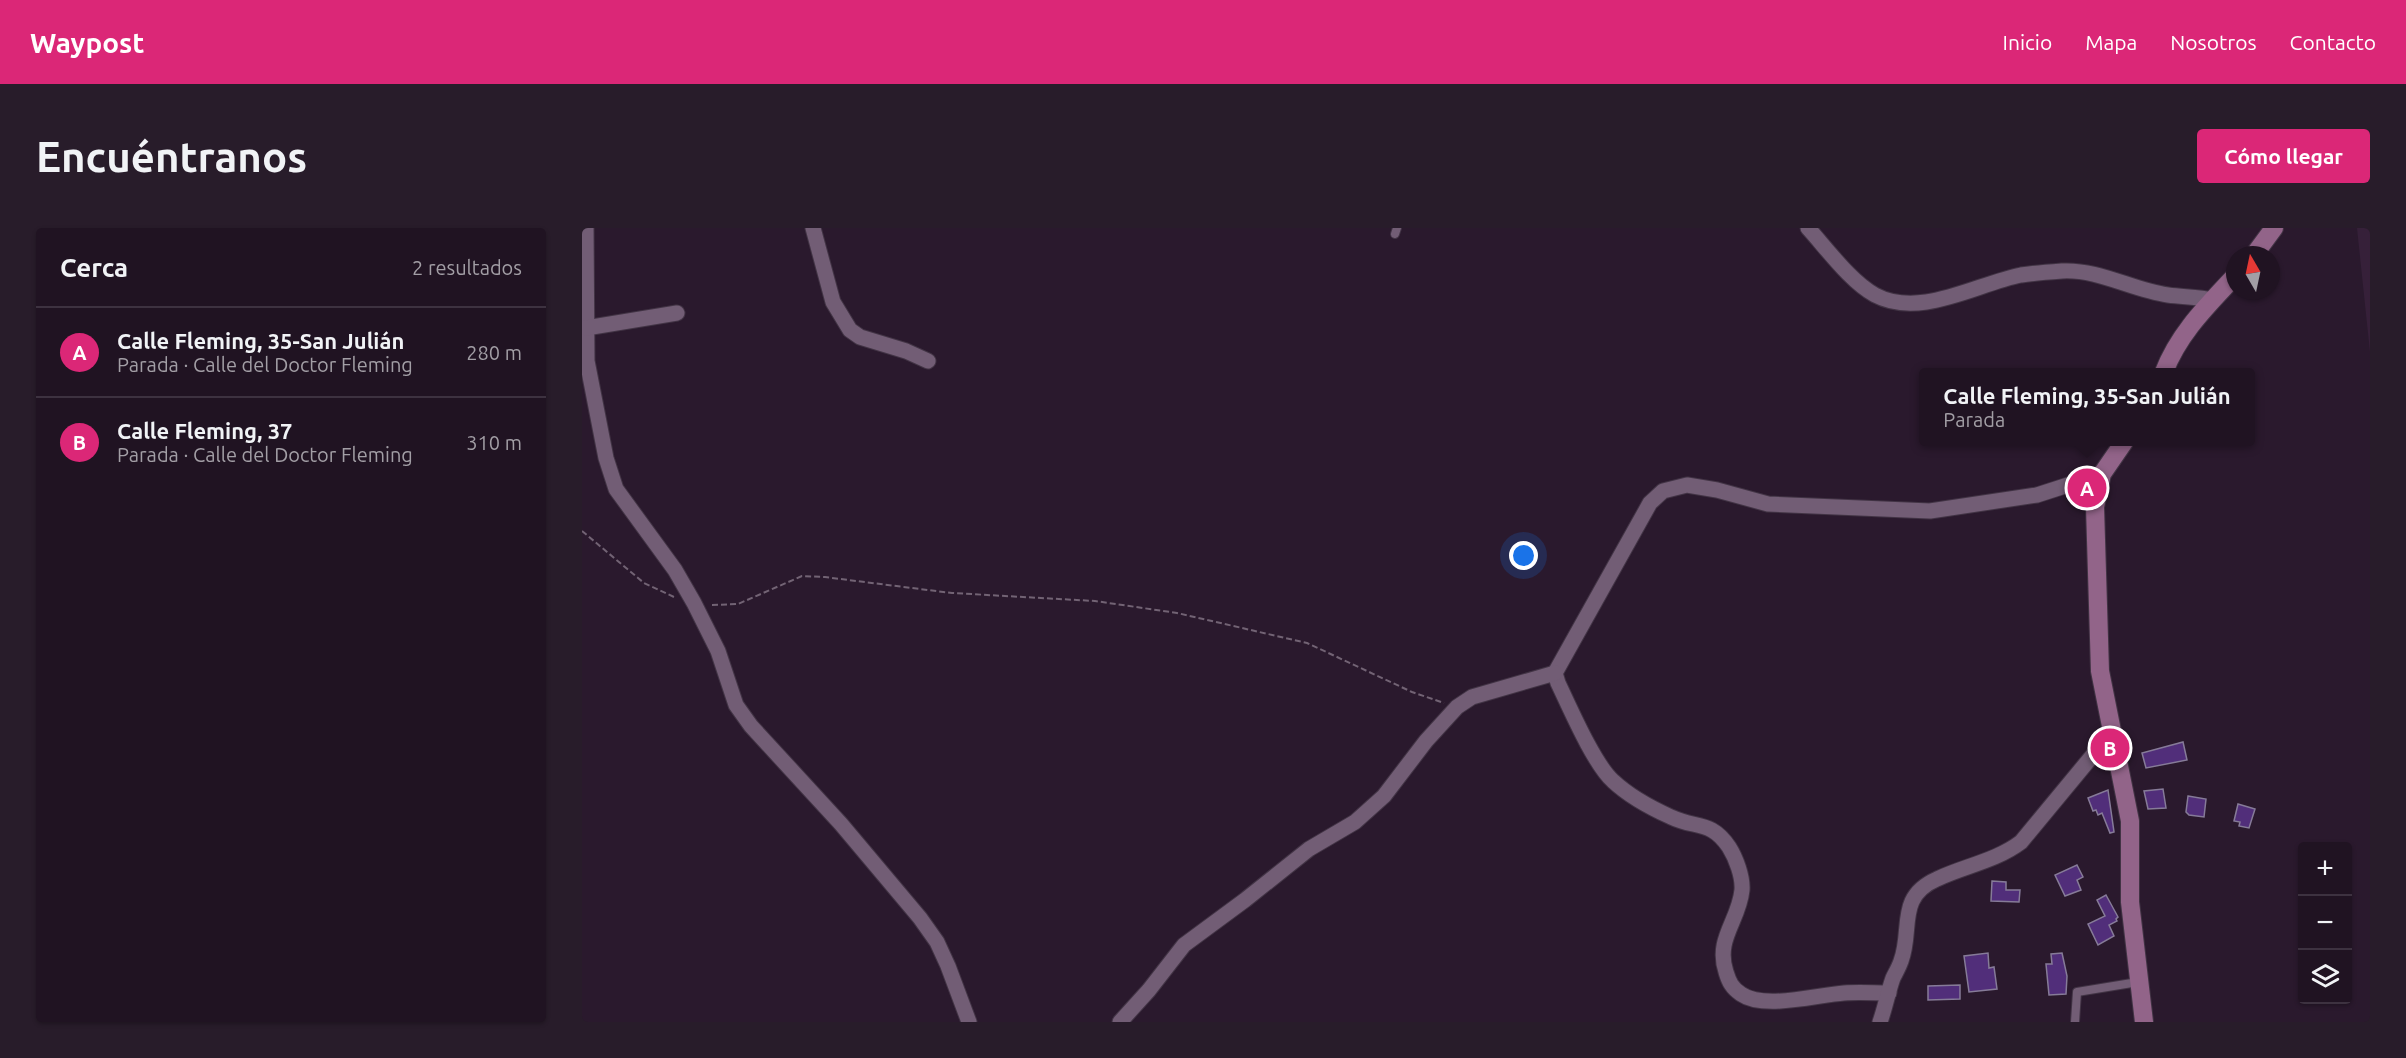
<!DOCTYPE html>
<html lang="es">
<head>
<meta charset="utf-8">
<style>
  body { margin:0; font-family:Ubuntu,sans-serif; background:#281c2a; color:#f1f3f6 }
  .controls { position:absolute; right:18px; bottom:18px; display:grid; overflow:hidden; border-radius:6px; box-shadow:0 2px 4px #0004 }
  .controls button { width:54px; height:54px; display:grid; place-items:center; padding:0; border:0; border-bottom:2px solid #3d3240; background:#201322; color:#f1f3f6; font:30px sans-serif }
  .compass { position:absolute; left:1644px; top:18px; width:54px; height:54px; border-radius:50%; background:#201322; box-shadow:0 2px 4px #0004; rotate:351deg }
  .you { position:absolute; left:942px; top:328px; width:21px; height:21px; margin:-15px; border:4px solid #fff; border-radius:50%; background:#1a73e8; box-shadow:0 0 0 9px #1a73e833 }
  .badge { display:grid; place-items:center; width:39px; height:39px; border-radius:50%; background:#db2777; color:#fff; font-size:20px; font-weight:700 }
  .pin { position:absolute; translate:-50% -50%; border:3px solid #fff; box-shadow:0 2px 6px #0006 }
  .popup { position:absolute; left:1337px; top:140px; width:336px; height:78px; box-sizing:border-box; display:grid; place-content:center; border-radius:6px; background:#201322; filter:drop-shadow(0 2px 4px #0005); font-size:20px; white-space:nowrap; color:#a29ea5 }
  .popup b { font-size:22px; color:#f1f3f6 }
  .popup::after { content:''; position:absolute; left:50%; top:100%; margin-left:-12px; border:12px solid transparent; border-top-color:#201322 }
  .list { margin:0; padding:0; list-style:none }
  h2 { display:flex; justify-content:space-between; align-items:center; height:78px; margin:0; padding:0 24px; font-size:26px }
  h2 small { font-size:20px; font-weight:400; color:#a29ea5 }
  .list li { display:grid; grid-template-columns:39px 1fr auto; gap:18px; align-items:center; box-sizing:border-box; height:90px; padding:0 24px; border-top:2px solid #3d3240 }
  .list b { display:block; font-size:22px; white-space:nowrap }
  .list p { margin:0; font-size:20px; white-space:nowrap; color:#a29ea5 }
  .list em { font-size:20px; font-style:normal; color:#a29ea5 }
  .icon { flex:none; width:33px; height:33px; fill:none; stroke:currentColor; stroke-width:2; stroke-linecap:round; stroke-linejoin:round }
  .map { position:relative; flex:none; width:1788px; height:794px; overflow:hidden; border-radius:6px }
  header { display:flex; align-items:center; gap:36px; box-sizing:border-box; height:84px; padding:0 30px; background:#db2777; color:#fff }
  header strong { font-size:28px }
  nav { display:flex; gap:33px; margin-inline-start:auto; font-size:21px }
  .intro { display:flex; align-items:center; justify-content:space-between; box-sizing:border-box; height:144px; padding:0 36px }
  h1 { margin:0; font-size:42px }
  .button { padding:15px 27px; border-radius:6px; background:#db2777; color:#fff; font-size:21px; font-weight:700 }
  main { display:flex; gap:36px; padding:0 36px }
  aside { flex:1; background:#201322; border-radius:6px; box-shadow:0 2px 4px #0004 }
  .map>svg:first-child { display:block }
</style>
</head>
<body>
<header>
<strong>Waypost</strong>
<nav><a>Inicio</a><a>Mapa</a><a>Nosotros</a><a>Contacto</a></nav>
</header>
<div class="intro"><h1>Encuéntranos</h1><a class="button">Cómo llegar</a></div>
<main>
<aside>
<h2>Cerca<small>2 resultados</small></h2>
<ul class="list">
<li><span class="badge">A</span><div><b>Calle Fleming, 35-San Julián</b><p>Parada · Calle del Doctor Fleming</p></div><em>280 m</em></li>
<li><span class="badge">B</span><div><b>Calle Fleming, 37</b><p>Parada · Calle del Doctor Fleming</p></div><em>310 m</em></li>
</ul>
</aside>
<div class="map">
<svg width="1788" height="794" viewBox="0 0 1788 794">
  <rect width="100%" height="100%" fill="#2a192d"/>
  <polygon fill="#362039" points="1775,0 1788,0 1788,124"/>
  <g fill="#512e7a" stroke="#867b98" stroke-width="1.5">
    <polygon points="1601,514 1605,532 1564,540 1560,525"/>
    <polygon points="1581,561 1584,580 1566,581 1562,563"/>
    <polygon points="1526,562 1532,604 1528,605 1520,585 1516,587 1514,582 1511,583 1506,570"/>
    <polygon points="1606,568 1624,571 1622,589 1607,587 1604,584"/>
    <polygon points="1656,576 1673,581 1667,600 1657,598 1658,594 1652,593"/>
    <polygon points="1495,637 1501,649 1495,652 1499,662 1483,668 1473,647"/>
    <polygon points="1410,653 1424,654 1424,662 1438,662 1437,674 1409,673"/>
    <polygon points="1524,667 1536,689 1534,691 1535,693 1527,697 1532,708 1516,717 1506,696 1523,688 1515,672"/>
    <polygon points="1406,725 1407,740 1412,739 1415,761 1387,764 1382,728"/>
    <polygon points="1480,725 1485,748 1484,766 1467,767 1464,736 1470,736 1469,726"/>
    <polygon points="1378,757 1378,771 1346,772 1346,758"/>
  </g>
  <g fill="none" stroke-linecap="round" stroke-linejoin="round">
    <defs>
      <g id="lane">
        <polyline points="813,6 815,0"/>
        <polyline points="1493,794 1495,764 1556,754"/>
      </g>
      <g id="street">
        <polyline points="4,0 5,133 24,230 34,261 93,342 112,375 136,423 154,477 169,498 259,596 338,690 355,714 366,738 387,794"/>
        <polyline points="231,0 251,74 268,102 278,109 324,123 346,133"/>
        <path d="M1226,0C1245,21 1269,54 1293,67C1338,91 1394,56 1439,47C1452,45 1466,44 1480,43C1517,41 1550,62 1586,67C1601,69 1616,69 1631,72"/>
        <polyline points="4,100 95,85"/>
        <path d="M1307,765C1292,765 1277,764 1262,765C1234,767 1182,782 1159,766C1150,760 1147,754 1144,744C1133,711 1157,693 1160,662C1161,649 1154,630 1147,619C1129,592 1114,601 1089,589C1069,580 1047,568 1031,553C1012,536 988,480 976,455L973,445L1068,275L1081,263L1105,257L1135,262L1186,276L1348,283L1455,267L1520,246"/>
        <polyline points="538,794 567,762 602,717 663,672 727,621 773,594 802,568 844,513 875,479 890,469 973,445"/>
        <path d="M1298,794C1303,780 1306,764 1311,750C1314,744 1317,739 1319,733C1331,701 1314,669 1355,651C1382,638 1414,633 1439,614L1530,504"/>
      </g>
      <g id="secondary">
        <polyline points="1672,27 1692,0"/>
        <path d="M1582,144C1597,105 1625,78 1653,48"/>
        <polyline points="1542,214 1520,246 1513,279 1518,443 1548,593 1548,674 1562,794"/>
      </g>
    </defs>
    <use href="#lane" stroke="#423445" stroke-width="10"/>
    <use href="#street" stroke="#423445" stroke-width="17"/>
    <use href="#secondary" stroke="#423445" stroke-width="20"/>
    <g stroke="#726374" stroke-width="2" stroke-dasharray="6 3" stroke-linecap="butt">
      <polyline points="0,303 62,355 92,369"/>
      <polyline points="130,377 156,376 220,348 243,349 370,365 513,373 595,385 725,415 830,464 862,475"/>
    </g>
    <use href="#lane" stroke="#725d75" stroke-width="8"/>
    <use href="#street" stroke="#725d75" stroke-width="15"/>
    <use href="#secondary" stroke="#926489" stroke-width="18"/>
  </g>
</svg>
<div class="controls">
<button>+</button>
<button>−</button>
<button><svg class="icon" aria-label="layers" viewBox="0 0 24 24"><path d="M12 4l9 5-9 5-9-5zM3 14l9 5 9-5"/></svg></button>
</div>
<svg class="compass" viewBox="-18 -18 36 36"><path d="M0-13l5 13h-10z" fill="#e53935"/><path d="M0 13l5-13h-10z" fill="#a29ea5"/></svg>
<div class="you"></div>
<div class="pin badge" style="left:1505px;top:260px">A</div>
<div class="popup"><b>Calle Fleming, 35-San Julián</b>Parada</div>
<div class="pin badge" style="left:1528px;top:520px">B</div>
</div>
</main>
</body>
</html>
